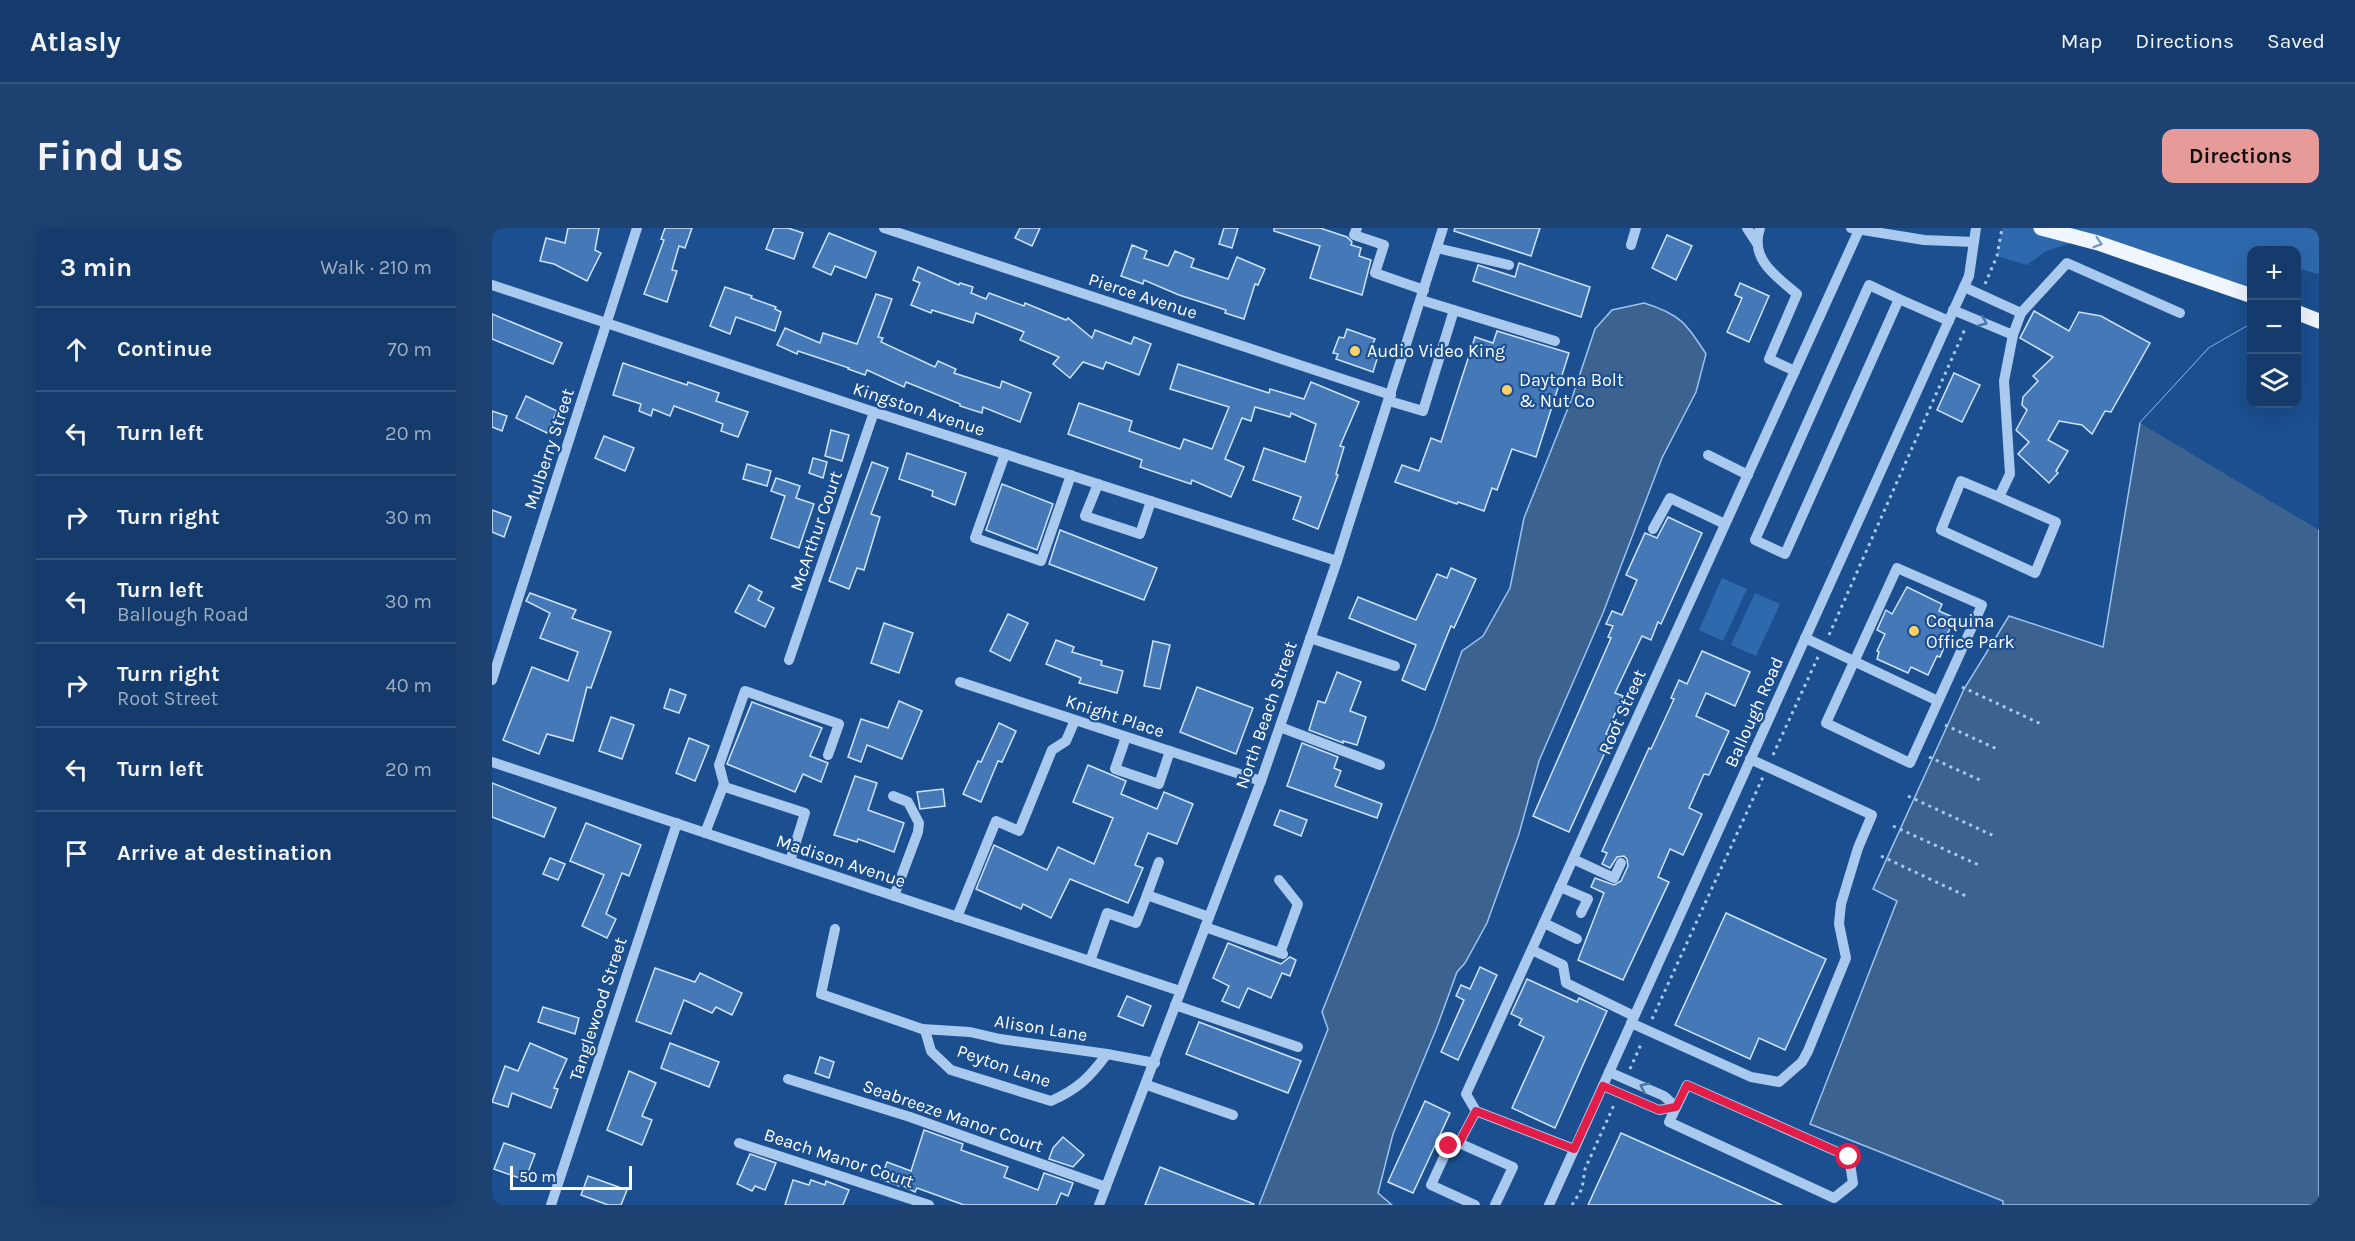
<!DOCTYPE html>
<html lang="en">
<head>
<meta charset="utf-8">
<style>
  body { margin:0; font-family:Karla,sans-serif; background:#1d4271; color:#f1f3f6 }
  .controls { position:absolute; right:18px; top:18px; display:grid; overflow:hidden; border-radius:12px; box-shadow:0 6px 24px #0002 }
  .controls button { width:54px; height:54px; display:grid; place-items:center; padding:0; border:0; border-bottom:2px solid #33557e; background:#143b6b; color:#f1f3f6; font:30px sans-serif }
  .scale { position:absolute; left:18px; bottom:15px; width:122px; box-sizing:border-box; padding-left:6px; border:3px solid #fff; border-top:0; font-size:16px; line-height:21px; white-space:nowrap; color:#fff; -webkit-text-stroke:4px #1b4f8f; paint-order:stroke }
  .stop { position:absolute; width:18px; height:18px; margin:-14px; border:4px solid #e11d48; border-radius:50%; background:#fff }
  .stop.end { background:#e11d48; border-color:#fff; box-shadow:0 2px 6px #0008 }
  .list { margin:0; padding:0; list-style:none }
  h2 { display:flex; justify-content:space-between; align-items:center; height:78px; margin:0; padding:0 24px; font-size:26px }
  h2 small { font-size:20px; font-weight:400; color:#9dadc1 }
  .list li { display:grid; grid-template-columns:39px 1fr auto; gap:18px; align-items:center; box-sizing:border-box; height:84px; padding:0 24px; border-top:2px solid #33557e }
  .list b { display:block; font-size:22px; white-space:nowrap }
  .list p { margin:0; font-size:20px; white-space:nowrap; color:#9dadc1 }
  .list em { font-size:20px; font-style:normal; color:#9dadc1 }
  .icon { flex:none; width:33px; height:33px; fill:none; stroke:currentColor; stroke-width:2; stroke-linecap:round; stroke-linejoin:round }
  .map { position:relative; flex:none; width:1827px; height:977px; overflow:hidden; border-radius:12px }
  header { display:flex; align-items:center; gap:36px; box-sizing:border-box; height:84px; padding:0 30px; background:#143b6b; border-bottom:2px solid #33557e }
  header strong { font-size:28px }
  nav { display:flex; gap:33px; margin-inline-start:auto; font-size:21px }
  .intro { display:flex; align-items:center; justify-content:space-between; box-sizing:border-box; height:144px; padding:0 36px }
  h1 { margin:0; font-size:42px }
  .button { padding:15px 27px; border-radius:12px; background:#e69b98; color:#111; font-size:21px; font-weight:700 }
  main { display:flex; gap:36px; padding:0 36px }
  aside { flex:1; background:#143b6b; border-radius:12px; box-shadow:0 6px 24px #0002 }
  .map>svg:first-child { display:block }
</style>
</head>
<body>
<header>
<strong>Atlasly</strong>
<nav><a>Map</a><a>Directions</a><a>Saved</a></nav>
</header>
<div class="intro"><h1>Find us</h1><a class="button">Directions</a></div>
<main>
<aside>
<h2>3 min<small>Walk · 210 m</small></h2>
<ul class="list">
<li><svg class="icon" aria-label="ahead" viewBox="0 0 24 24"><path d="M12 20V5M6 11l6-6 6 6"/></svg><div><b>Continue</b></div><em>70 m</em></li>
<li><svg class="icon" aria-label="left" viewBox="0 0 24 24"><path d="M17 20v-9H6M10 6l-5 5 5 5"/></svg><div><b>Turn left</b></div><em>20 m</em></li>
<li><svg class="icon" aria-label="right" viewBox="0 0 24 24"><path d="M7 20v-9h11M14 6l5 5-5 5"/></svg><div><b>Turn right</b></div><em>30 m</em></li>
<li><svg class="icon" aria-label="left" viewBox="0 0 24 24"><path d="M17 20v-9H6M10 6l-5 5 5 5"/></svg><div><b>Turn left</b><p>Ballough Road</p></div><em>30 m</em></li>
<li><svg class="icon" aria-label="right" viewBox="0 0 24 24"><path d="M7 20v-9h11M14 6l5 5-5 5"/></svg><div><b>Turn right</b><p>Root Street</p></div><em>40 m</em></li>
<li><svg class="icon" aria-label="left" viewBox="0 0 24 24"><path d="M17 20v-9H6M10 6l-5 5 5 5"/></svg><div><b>Turn left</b></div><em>20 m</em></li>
<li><svg class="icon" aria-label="arrive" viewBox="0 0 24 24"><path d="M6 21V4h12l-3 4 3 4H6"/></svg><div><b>Arrive at destination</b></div></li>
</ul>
</aside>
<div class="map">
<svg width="1827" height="977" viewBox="0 0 1827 977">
  <rect width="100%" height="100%" fill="#1b4f8f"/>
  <g fill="#2e69ad">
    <polygon points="1510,0 1827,0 1827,49 1805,43 1804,22 1760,22 1759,69 1591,11 1554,23 1535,37 1505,28"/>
    <polygon points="1230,350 1255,361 1231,413 1207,402"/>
    <polygon points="1263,365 1288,376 1264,428 1239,417"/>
  </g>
  <g fill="#3c6290" stroke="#9cc4f0" stroke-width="1.5">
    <polygon points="1827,49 1827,977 1511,977 1511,973 1318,896 1405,673 1381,661 1472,461 1517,388 1611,419 1648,195 1717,120 1759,96 1760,176 1804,176"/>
    <path d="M1152,75C1188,86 1195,96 1214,126L1204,164L1170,230L1111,385L1047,533L1027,606L995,695L973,735L965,744L945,799L901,906L886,965L900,977H767L836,801L830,784L943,498L970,423L991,408L1018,360L1032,290L1080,170L1103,101L1120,82Z"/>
  </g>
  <polygon fill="#1b4f8f" points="1804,40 1827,46 1827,302 1648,195 1717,120 1759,96 1760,176 1804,176"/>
  <g fill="#4478b7" stroke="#cfe3fa" stroke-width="1.5">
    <polygon points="76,0 107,0 103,22 109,25 95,53 62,36 48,33 54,10 73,15"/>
    <polygon points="173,0 200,0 193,20 187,18 180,42 185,43 175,74 152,66 172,12 169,11"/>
    <polygon points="282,0 296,0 311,5 302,31 274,21"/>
    <polygon points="528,0 548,0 540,18 523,10"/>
    <polygon points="732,0 746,0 740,20 727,16"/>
    <polygon points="782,0 828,0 855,9 860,14 859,17 869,20 867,28 879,32 870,67 818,50 828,18 782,3"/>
    <polygon points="963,0 1048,0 1039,28 962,3"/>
    <polygon points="337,5 384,24 374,50 343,38 339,47 321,39"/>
    <polygon points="1175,7 1200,18 1184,52 1160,40"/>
    <polygon points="640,17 655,23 652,30 676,38 683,23 702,31 699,39 736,51 745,29 773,41 766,57 763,56 752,91 733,85 734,82 687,67 652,52 651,56 629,48"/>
    <polygon points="1027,35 1098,59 1089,89 981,53 986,37 1023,49"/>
    <polygon points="426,39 467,57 468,55 481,59 479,65 494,71 497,65 532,78 533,75 574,92 576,90 600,110 603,102 639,116 642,109 659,116 647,147 614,134 611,141 591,134 578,150 561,136 567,129 528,112 532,104 484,85 481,95 440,82 439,85 419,77 428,55 421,52"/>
    <polygon points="1248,55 1277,68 1257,114 1235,104 1250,70 1243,67"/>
    <polygon points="233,59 260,68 259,70 284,79 283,81 289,84 283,103 244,89 238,106 218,98"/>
    <polygon points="384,66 400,71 386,109 391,110 389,114 443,139 446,133 464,141 462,145 508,160 510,153 539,165 528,194 491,179 490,185 468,178 468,176 414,154 412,159 375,142 373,147 356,141 357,140 306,123 305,126 285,117 293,100 328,115 331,105 365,116"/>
    <polygon points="1542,83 1577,103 1587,84 1609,88 1658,115 1619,184 1613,183 1600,206 1590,197 1567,193 1556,212 1576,223 1564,243 1566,245 1557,255 1526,226 1537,214 1524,202 1535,182 1530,177 1531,169 1546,153 1541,148 1561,129 1528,110"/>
    <polygon points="0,86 70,115 61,136 0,111"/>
    <polygon points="855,101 883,111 879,120 884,121 882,126 886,128 881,144 844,131 846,126 841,125 847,109 852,110"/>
    <polygon points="1005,103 1077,125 1044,229 1020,221 1005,262 1000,260 992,283 966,274 965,276 903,254 910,237 927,243 939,210 949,214 983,109 1001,115"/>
    <polygon points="131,135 195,157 196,154 227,165 224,173 256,184 246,209 229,203 231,196 182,178 178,188 161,181 159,188 147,183 149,176 121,167"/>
    <polygon points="686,136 777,165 778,161 812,171 819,154 867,174 848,218 852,219 844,246 846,247 826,301 801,291 809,269 761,252 772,220 813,234 824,196 799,185 798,189 763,179 759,193 750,190 733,231 752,239 739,269 700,252 699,256 648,239 650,232 576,206 587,175 640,193 637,203 688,221 692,211 720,221 737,179 678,161"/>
    <polygon points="1462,145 1488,157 1470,194 1445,182"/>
    <polygon points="34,168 65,183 55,205 24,190"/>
    <polygon points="0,183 15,188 10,203 0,199"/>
    <polygon points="339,202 357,207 350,233 333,228"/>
    <polygon points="112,208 142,220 133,243 103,230"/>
    <polygon points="415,225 474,245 463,277 440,268 441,263 407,251"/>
    <polygon points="321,230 335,234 331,250 317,245"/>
    <polygon points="380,234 396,240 379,286 388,289 372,342 365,340 357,361 337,353"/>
    <polygon points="255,236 279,243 275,258 251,251"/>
    <polygon points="284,250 308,258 304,270 322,276 307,320 279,310 293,268 279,263"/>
    <polygon points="510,256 561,276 545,322 494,302"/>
    <polygon points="0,282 19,289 12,309 0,304"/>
    <polygon points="1176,289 1210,305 1169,396 1166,394 1159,412 1150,408 1123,465 1131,468 1114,506 1120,509 1077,604 1041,588 1119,410 1116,409 1121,398 1114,396 1120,383 1130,387 1145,352 1134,347 1153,305 1165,310"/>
    <polygon points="568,302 665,340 652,372 557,336"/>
    <polygon points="959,340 984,351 962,400 959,398 933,462 910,452 924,417 857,390 866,369 924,392 945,346 955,350"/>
    <polygon points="257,357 270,364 266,372 282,380 273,399 243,384"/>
    <polygon points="1415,359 1450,376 1447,383 1463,390 1453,411 1455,412 1448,429 1445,428 1436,447 1419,439 1416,445 1385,431 1387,424 1385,423 1393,406 1385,402 1394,382 1400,386"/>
    <polygon points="38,365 84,382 80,390 119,404 99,460 95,459 81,513 55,506 47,526 11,512 40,439 76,453 86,424 48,410 58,385 34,373"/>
    <polygon points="516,386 536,395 518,433 498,423"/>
    <polygon points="392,395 421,405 407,445 379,435"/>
    <polygon points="564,412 582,419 580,424 610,433 609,437 631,443 625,465 587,455 589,450 554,436"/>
    <polygon points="661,413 678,417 668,461 652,458"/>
    <polygon points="1210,423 1258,444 1243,478 1214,465 1204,488 1237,503 1217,547 1212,546 1197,580 1210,586 1191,627 1178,621 1166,649 1177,654 1131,752 1086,732 1112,665 1099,659 1103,650 1122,657 1129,653 1136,638 1135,631 1132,628 1125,629 1118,640 1110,636 1115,625 1110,623 1157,520 1159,521 1182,471 1179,470 1187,452 1195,456"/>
    <polygon points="845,444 869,454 858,483 874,489 865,517 851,513 851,515 817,502 826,473 833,475"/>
    <polygon points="705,459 761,480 744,526 688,504"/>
    <polygon points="178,461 194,467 187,485 172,480"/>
    <polygon points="407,473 430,483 410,531 375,517 369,534 356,529 369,491 396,500"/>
    <polygon points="260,474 330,500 318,528 336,535 329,554 311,546 303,564 235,536"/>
    <polygon points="119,489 142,497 130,531 107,523"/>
    <polygon points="507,495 524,503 510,534 506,533 489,574 471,566 486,533 489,534"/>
    <polygon points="197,510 217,518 203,553 184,545"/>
    <polygon points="810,515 846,529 842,540 849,543 843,558 890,576 885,590 795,558"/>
    <polygon points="596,537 634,553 629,566 665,581 672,564 701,576 685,616 656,605 643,637 651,640 636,675 578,651 559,690 531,676 529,681 484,661 502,617 555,642 566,619 602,636 621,590 581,574"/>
    <polygon points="363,548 385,555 376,582 412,595 402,624 366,611 365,614 342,607"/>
    <polygon points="0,555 64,580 52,609 0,589"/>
    <polygon points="451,561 453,578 428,581 425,564"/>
    <polygon points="788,582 815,592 809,608 782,597"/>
    <polygon points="94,595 149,617 137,648 130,645 114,686 124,691 115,710 90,698 112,647 78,633"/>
    <polygon points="58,630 73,636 66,652 51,646"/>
    <polygon points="1234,685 1334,731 1293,822 1267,810 1258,831 1183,797"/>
    <polygon points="736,715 789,736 798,729 804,732 798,748 790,745 779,770 756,760 747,780 730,773 737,758 721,750"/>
    <polygon points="988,739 1005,747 966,832 949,824 972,772 964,768 969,757 978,761"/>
    <polygon points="163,740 203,754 208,745 250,765 240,787 224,779 220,785 192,772 179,806 144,793"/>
    <polygon points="1035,751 1085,774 1087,770 1115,783 1063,900 1020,880 1052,809 1027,797 1030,791 1019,786"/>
    <polygon points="635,768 659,778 651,798 626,788"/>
    <polygon points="51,779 87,790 83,806 46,794"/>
    <polygon points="707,794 809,833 796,865 694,826"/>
    <polygon points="38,815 75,831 62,860 66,861 59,880 20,865 16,879 0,874 13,838 26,843"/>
    <polygon points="178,815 227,834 217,859 169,840"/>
    <polygon points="328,829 342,834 337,850 323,845"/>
    <polygon points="137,843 164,855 150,888 160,892 150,917 115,902"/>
    <polygon points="933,873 958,885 921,965 896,954"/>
    <polygon points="432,902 471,916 469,922 516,939 512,949 546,962 552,945 581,955 576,968 569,965 564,977 472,977 425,960 423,964 407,956 407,958 389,951 395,934 419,943"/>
    <polygon points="1129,905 1290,977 1096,977"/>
    <polygon points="571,909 592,927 581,939 557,931 561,920"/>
    <polygon points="12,915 43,926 33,952 2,941"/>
    <polygon points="258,926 284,935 273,962 263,958 260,963 245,956"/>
    <polygon points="668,939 762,976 762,977 653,977"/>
    <polygon points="96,948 135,962 129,977 116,977 89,967"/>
    <polygon points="301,952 317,957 319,952 333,957 334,953 357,962 351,977 293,977"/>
  </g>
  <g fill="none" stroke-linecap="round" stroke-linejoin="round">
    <g stroke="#a9c9ee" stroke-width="3" stroke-dasharray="3 4.5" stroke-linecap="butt">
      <polyline points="1493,56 1505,28 1510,0"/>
      <polyline points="1337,407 1473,101"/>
      <polyline points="1470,459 1549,496"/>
      <polyline points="1453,497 1505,521"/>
      <polyline points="1281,527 1326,429"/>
      <polyline points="1437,529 1490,553"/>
      <polyline points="1416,568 1502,608"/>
      <polyline points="1401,598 1489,638"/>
      <polyline points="1389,628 1474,668"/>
      <polyline points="1160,791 1271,549"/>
      <polyline points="1138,841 1150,814"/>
      <polyline points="1080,977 1090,961 1093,941 1122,877"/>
    </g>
    <g stroke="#a9c9ee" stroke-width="10">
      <polyline points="392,0 899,167"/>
      <polyline points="865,0 862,7 892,17 883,45 932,62"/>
      <polyline points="1255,0 1266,17"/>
      <path d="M1268,0C1257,31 1285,49 1305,66L1277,131L1303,143"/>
      <polyline points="1359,0 1432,12 1482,14"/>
      <polyline points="1139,17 1144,0"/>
      <polyline points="945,20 1017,37"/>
      <polyline points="0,57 382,184 845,333"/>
      <polyline points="1472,59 1529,85"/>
      <polyline points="1407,71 1377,57 1263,312 1293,326 1407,71 1457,93"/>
      <polyline points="929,72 1063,113"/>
      <polyline points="1461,82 1521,107"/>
      <polyline points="897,173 931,183 962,82"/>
      <polyline points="513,226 483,310 549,333 579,247"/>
      <polyline points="1216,227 1256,247"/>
      <polyline points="606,256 593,288 648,306 659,273"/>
      <polyline points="1507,269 1469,253 1449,302 1543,345 1564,294 1507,269 1518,246 1512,153 1521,107 1529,85 1575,35 1688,85"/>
      <polyline points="1161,301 1178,270 1233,296"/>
      <polygon points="1405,340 1490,377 1418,535 1334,495"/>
      <polyline points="818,410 903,438"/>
      <polyline points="1313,410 1446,473"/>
      <polyline points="297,432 382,184"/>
      <polyline points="0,452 145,0"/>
      <polyline points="468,454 769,553"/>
      <polyline points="788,499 888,537"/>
      <polyline points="634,509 623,541 667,556 678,523"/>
      <polyline points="0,534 688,763"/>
      <polyline points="401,568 416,574 427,595 426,604 402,668"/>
      <polyline points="213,605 232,556"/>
      <polyline points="1081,631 1122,650 1129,635"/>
      <polyline points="298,633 313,585 233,559 232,556 227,537 253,463 347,496 336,527"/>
      <polyline points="667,634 655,667 717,689"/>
      <polyline points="787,652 806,676 788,725"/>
      <polyline points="1068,659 1096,671 1089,685"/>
      <polyline points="465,689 504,593 527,603 560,522 574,513 583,492"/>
      <polyline points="1052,695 1085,711"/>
      <polyline points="713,699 791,726"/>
      <path d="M343,701L329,766L433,802L439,823L459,842L559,873C586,861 597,850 615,826"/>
      <polyline points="1040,722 1071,737 1074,755 1142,788"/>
      <polyline points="598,733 615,685 644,695 655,667"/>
      <polyline points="683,777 806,819"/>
      <polyline points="1139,795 1259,849 1287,854 1310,834 1316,823 1354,730 1347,696 1349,676 1366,620 1380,587 1258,531"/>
      <polyline points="430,801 478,804 508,811 615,826 663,835"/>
      <polyline points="1117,844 1172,868 1184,879"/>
      <polyline points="296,851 418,889 614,959"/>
      <polyline points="655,857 741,887"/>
      <polygon points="1195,857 1357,929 1361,955 1342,970 1177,894"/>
      <polyline points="1111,858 1167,882 1184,879"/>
      <polyline points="247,915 437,977"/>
      <polyline points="967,915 984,883"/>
      <polyline points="1082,921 984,883 974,866 1367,2"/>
      <polyline points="59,977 185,595"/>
      <polyline points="607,977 769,553 845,333 951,0"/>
      <polyline points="983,977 939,957 957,918 967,915 1021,939 1003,977"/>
      <polyline points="1057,977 1477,48 1484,0"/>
    </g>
    <g stroke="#f0f6ff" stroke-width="15">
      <polyline points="1549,0 1606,15 1760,68"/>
      <polyline points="1804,84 1827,93"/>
    </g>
  </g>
  <defs><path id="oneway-chevron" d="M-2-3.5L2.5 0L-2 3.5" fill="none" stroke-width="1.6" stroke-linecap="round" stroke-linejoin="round" transform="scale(1.5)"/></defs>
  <use stroke="#7b9ac1" href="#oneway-chevron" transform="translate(1606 15) rotate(17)"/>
  <g stroke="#4674ac">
    <use href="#oneway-chevron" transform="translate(1491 94) rotate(23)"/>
    <use href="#oneway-chevron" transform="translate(1152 859) rotate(-155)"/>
  </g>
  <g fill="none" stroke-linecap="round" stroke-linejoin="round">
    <polyline stroke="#e11d48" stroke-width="8" points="957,918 967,915 984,883 1082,921 1111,858 1167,882 1184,879 1195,857 1357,929"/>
  </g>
  <g fill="#ffd166" stroke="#1b4f8f" stroke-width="2">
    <circle cx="863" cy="123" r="6"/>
    <circle cx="1015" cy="162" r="6"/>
    <circle cx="1422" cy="403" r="6"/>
  </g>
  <g text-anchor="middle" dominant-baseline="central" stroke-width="4.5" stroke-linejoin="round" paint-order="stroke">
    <g font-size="18" fill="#fff" stroke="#1b4f8f">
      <text transform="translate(651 68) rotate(18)">Pierce Avenue</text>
      <text transform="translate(427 181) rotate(18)">Kingston Avenue</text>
      <text transform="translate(57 221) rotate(-72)">Mulberry Street</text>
      <text transform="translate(324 303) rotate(-71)">McArthur Court</text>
      <text transform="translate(1130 484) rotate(-66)">Root Street</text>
      <text transform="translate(1262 484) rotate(-66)">Ballough Road</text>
      <text transform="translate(774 487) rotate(-71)">North Beach Street</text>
      <text transform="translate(623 488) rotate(18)">Knight Place</text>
      <text transform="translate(349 633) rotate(18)">Madison Avenue</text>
      <text transform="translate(106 781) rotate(-72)">Tanglewood Street</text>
      <text transform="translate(549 800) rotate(9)">Alison Lane</text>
      <text transform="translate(512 838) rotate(19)">Peyton Lane</text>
      <text transform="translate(461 888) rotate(19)">Seabreeze Manor Court</text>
      <text transform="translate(347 930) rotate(18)">Beach Manor Court</text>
    </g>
    <g font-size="18" fill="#fff" stroke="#1b4f8f" text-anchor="start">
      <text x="875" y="123">Audio Video King</text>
      <text x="1027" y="152">Daytona Bolt<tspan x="1027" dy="21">&amp; Nut Co</tspan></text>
      <text x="1434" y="393">Coquina<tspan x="1434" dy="21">Office Park</tspan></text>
    </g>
  </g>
</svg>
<div class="controls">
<button>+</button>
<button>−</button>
<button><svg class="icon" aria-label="layers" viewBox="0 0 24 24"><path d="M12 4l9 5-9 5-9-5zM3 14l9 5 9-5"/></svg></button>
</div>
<div class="scale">50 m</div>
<div class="stop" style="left:1357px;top:929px"></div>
<div class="stop end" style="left:957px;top:918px"></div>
</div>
</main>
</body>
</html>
